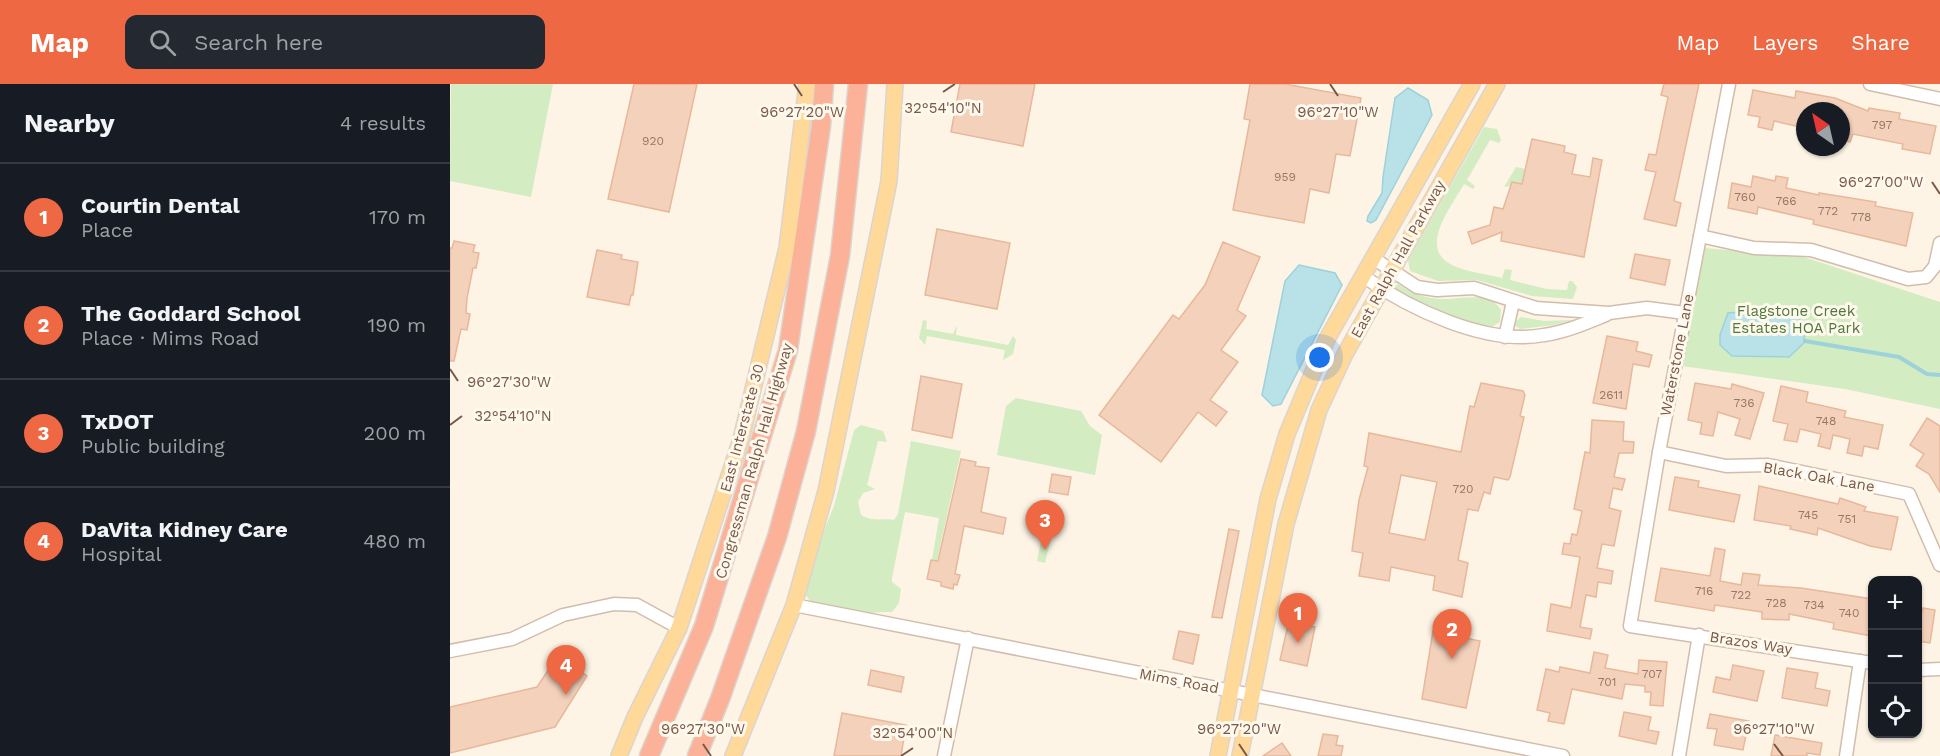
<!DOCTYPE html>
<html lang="en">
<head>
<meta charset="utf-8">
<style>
  body { margin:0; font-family:"Work Sans",sans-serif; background:#242831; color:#f1f3f6 }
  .controls { position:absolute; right:18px; bottom:18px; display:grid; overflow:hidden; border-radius:12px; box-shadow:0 2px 4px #0004 }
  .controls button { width:54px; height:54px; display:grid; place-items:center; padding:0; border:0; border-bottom:2px solid #363941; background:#171b24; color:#f1f3f6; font:30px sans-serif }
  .compass { position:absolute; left:1346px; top:18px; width:54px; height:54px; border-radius:50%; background:#171b24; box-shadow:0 2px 4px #0004; rotate:326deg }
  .you { position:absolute; left:870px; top:274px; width:21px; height:21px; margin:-15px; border:4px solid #fff; border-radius:50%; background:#1a73e8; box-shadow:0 0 0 9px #1a73e833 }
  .badge { display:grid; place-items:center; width:39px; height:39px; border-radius:50%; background:#ee6943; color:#fff; font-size:20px; font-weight:700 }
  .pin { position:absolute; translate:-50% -50px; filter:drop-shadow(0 2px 3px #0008) }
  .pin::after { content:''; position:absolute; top:32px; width:21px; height:18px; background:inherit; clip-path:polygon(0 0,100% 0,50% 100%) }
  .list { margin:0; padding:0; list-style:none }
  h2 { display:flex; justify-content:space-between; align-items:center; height:78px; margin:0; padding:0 24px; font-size:26px }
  h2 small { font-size:20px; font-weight:400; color:#9ea1a6 }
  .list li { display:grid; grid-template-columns:39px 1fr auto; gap:18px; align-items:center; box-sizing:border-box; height:108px; padding:0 24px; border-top:2px solid #363941 }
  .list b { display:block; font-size:22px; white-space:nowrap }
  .list p { margin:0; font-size:20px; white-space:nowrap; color:#9ea1a6 }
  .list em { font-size:20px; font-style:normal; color:#9ea1a6 }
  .icon { flex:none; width:33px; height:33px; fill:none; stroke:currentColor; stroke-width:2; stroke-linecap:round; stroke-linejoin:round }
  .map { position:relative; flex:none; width:1490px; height:672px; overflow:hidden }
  header { display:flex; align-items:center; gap:36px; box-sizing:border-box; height:84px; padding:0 30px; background:#ee6943; color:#fff }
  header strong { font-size:28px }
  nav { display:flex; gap:33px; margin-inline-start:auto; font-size:21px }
  .search { width:420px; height:54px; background:#242831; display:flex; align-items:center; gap:15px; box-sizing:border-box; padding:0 21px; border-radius:12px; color:#9ea1a6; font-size:22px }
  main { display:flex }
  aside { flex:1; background:#171b24 }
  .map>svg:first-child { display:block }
</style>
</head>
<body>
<header>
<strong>Map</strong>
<div class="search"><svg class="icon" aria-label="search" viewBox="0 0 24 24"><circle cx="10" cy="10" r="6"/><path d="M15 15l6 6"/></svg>Search here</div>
<nav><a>Map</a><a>Layers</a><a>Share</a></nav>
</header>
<main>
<aside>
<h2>Nearby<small>4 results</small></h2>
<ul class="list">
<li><span class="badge">1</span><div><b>Courtin Dental</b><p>Place</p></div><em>170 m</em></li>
<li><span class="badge">2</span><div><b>The Goddard School</b><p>Place · Mims Road</p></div><em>190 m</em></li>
<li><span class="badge">3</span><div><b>TxDOT</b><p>Public building</p></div><em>200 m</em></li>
<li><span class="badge">4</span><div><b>DaVita Kidney Care</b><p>Hospital</p></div><em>480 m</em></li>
</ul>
</aside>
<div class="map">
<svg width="1490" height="672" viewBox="0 0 1490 672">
  <rect width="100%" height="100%" fill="#fdf4e5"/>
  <g fill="#d3ecc2">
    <polygon points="1,0 103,0 81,113 0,97"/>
    <path d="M1034,43L1047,45L1051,56L1049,59L1040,56L1017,96L1025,102L1023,105L1014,100C1002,122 967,164 1002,181C1017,188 1036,190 1052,194L1055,185L1062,186L1060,196L1097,205L1117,206L1119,197H1122L1127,203L1123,215L1082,212L1027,196L988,197L960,187L958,176Z"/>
    <polygon points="1066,83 1076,85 1072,100 1054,103"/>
    <polygon points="1255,164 1354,173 1490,218 1490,325 1395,305 1232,282"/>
    <path d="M948,200C961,209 977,215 993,215C1011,216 1039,206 1051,226L1050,238L1040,244L990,230L946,205L944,203Z"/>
    <polygon points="1071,233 1094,237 1123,236 1104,241 1070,245 1063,240"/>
    <polygon points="473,236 477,237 476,245 503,250 507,241 506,251 558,261 563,252 566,256 563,270 553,276 555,266 477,252 475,261 469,254"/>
    <polygon points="566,314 631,327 640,342 652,351 645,391 547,371 556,322"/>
    <path d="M411,341L433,347L437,358L428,357L417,401L425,405L413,409L408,418L411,431C422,438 432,434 444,436L448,430L461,357L511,367L487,477L482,476L489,434L455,428L442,494V498L451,505L449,519L442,528C415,527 371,539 356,511L359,483L384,422L404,346Z"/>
    <polygon points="603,424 608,424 595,479 587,477 596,433"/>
  </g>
  <g fill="#b8e2e8" stroke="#9dd2db" stroke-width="1.5">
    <polygon points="958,4 978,16 982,31 926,136 921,139 917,137 918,132 932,109 933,93 945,14"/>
    <polygon points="849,181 885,189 892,201 831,320 823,322 812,311 835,197"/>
    <polygon points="1329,225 1345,229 1355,245 1354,259 1339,273 1282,272 1270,261 1270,251 1278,229"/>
  </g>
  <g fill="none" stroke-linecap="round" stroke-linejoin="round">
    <polyline stroke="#9dd2db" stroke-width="4" points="1355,257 1449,273 1477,290 1490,291"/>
  </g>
  <g fill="#f4d1bb" stroke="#e8b89a" stroke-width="1.5" fill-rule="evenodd">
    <polygon points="184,0 247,0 219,128 158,115"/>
    <polygon points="510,0 585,0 573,62 501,48"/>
    <polygon points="800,0 835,0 911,14 900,72 886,70 879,109 860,105 854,139 783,126 800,36 794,35"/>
    <polygon points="1214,0 1249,0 1224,117 1231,119 1226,142 1194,135 1206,88 1195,86 1199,70 1206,71 1218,13 1211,11"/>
    <polygon points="1303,6 1345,14 1346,7 1385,14 1418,27 1419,24 1450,29 1449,35 1486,42 1480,70 1452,65 1453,60 1403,50 1400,58 1391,55 1391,27 1355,27 1355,44 1324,37 1322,46 1308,43 1310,33 1298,31"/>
    <polygon points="1082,55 1115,62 1114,68 1126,71 1122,90 1140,93 1143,74 1152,76 1134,173 1051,157 1052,148 1022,160 1018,148 1040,141 1044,123 1053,125 1062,98 1072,100"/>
    <polygon points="1303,92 1325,97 1326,92 1338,94 1336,104 1369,111 1369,109 1426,118 1425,122 1463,129 1456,162 1363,140 1364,136 1308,123 1307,130 1278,124 1282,99 1301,103"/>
    <polygon points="487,145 560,159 547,225 475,211"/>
    <polygon points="4,157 25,161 23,168 29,169 26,184 23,184 17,214 16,229 20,230 17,246 11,245 4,277 0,277 0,164 2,164"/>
    <polygon points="773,158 810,173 787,226 796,232 771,266 788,278 760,316 777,328 766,342 748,328 711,378 649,331 723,231 729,235 755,201"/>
    <polygon points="147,166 172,171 171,175 188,178 183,211 181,211 179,221 137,213"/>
    <polygon points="1185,170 1220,176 1215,201 1180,194"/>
    <polygon points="1157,252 1188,258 1186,267 1202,271 1199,283 1183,280 1176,325 1143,319"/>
    <polygon points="471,292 512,300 502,354 462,346"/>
    <path d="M1031,299L1073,307L1075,311L1070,332L1074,333L1060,393L1058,396L1044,393L1040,410L1034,408L1028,427L1018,425L1008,476L1018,479L1012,513L983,506L985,492L941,483L939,497L909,492L913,469L902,467L909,416L918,383L914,382L919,349L1011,368L1020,322L1024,323ZM951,391L987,398L975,456L939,449Z"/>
    <polygon points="1245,299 1281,305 1282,300 1314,309 1300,355 1285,351 1290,335 1268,328 1263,352 1250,350 1252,339 1238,336"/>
    <polygon points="1331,302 1358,308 1356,318 1396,327 1394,333 1433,341 1428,365 1414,362 1412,372 1397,369 1400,355 1383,351 1380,365 1368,362 1371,350 1350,345 1347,358 1334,356 1338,340 1323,337"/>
    <polygon points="1477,334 1490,342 1490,408 1479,390 1466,382 1474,370 1460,361"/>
    <polygon points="1142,336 1174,338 1173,357 1184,358 1183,369 1169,369 1164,393 1175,395 1172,406 1163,404 1159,424 1171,427 1164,462 1152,460 1147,484 1163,487 1161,500 1148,498 1146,513 1136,511 1130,543 1142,545 1140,555 1097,547 1101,520 1121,524 1130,473 1112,470 1114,459 1120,460 1122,450 1127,451 1132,427 1124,425 1135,368 1140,369"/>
    <polygon points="511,375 526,378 525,382 539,384 531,428 556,434 553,450 514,442 505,490 510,491 507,501 504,500 503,505 491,502 491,498 477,495 481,476 488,477"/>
    <polygon points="602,390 621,393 618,411 599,408"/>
    <polygon points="1225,393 1249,397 1248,403 1290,411 1284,438 1219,426"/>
    <polygon points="1309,402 1388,420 1390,414 1416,423 1414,427 1448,433 1441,466 1420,462 1368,444 1367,451 1340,445 1341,442 1304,436"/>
    <polygon points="779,445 789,447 772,534 762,533"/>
    <polygon points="1265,464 1275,466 1270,497 1291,501 1293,489 1310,491 1308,501 1351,504 1422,515 1422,552 1383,545 1384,539 1339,530 1339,536 1312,535 1312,528 1265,521 1264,527 1205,517 1211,484 1260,492"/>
    <polygon points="1473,524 1485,526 1480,559 1467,557 1467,530 1471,531"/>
    <polygon points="841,528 858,531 856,541 865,543 857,582 830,576"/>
    <polygon points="729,547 749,551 743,580 723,575"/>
    <polygon points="983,547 1030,557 1016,624 972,615"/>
    <polygon points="1144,568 1158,571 1155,584 1188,590 1189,576 1217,578 1213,622 1200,621 1201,608 1195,608 1195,602 1175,600 1172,615 1122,605 1114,640 1098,637 1100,629 1087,626 1096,585 1109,588 1110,583 1140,589"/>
    <polygon points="114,576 137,592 105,643 0,669 0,623 87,603 103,579"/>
    <polygon points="1283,581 1314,587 1307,617 1263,608 1266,593 1280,596"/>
    <polygon points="1337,584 1368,589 1365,604 1380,607 1377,622 1332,614"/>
    <polygon points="421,586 454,593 451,608 418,601"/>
    <polygon points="1174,628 1201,633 1198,646 1209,648 1206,660 1169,652"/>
    <polygon points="392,629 456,641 451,672 384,672"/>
    <polygon points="1260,630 1299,637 1293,666 1264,661 1267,645 1257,644"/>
    <polygon points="873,650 888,652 886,661 893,662 891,672 868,672"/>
    <polygon points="1325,651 1372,659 1370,671 1357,669 1357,672 1321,672"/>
    <polygon points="832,659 841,672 813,672"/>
  </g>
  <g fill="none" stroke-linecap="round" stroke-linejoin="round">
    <defs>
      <g id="minor">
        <polyline points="1279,0 1209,368 1180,542 1422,579"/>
        <polyline points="1420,0 1490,15"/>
        <polyline points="1250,152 1304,164 1361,166 1458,195 1476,193 1485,182 1490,159"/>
        <polyline points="923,174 967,203 987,206 1024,204 1086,224 1159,229 1197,224 1235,229"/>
        <path d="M913,192C959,225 1037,262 1094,251C1116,248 1136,239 1156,231"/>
        <polyline points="1055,253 1063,218"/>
        <polyline points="1209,368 1276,382 1318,381 1459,410 1490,481"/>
        <polyline points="344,521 1113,672"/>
        <polyline points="0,567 62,555 113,531 164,520 187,521 229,544"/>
        <polyline points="1468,586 1490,585"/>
        <polyline points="494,672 518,554"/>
        <polyline points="1229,672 1249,551"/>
        <polyline points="1396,672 1410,577"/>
      </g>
      <g id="major">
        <polyline points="169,672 185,633 229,544 291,355 337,164 357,0"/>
        <polyline points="283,672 344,521 376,407 439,97 445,0"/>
        <polyline points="768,672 818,415 837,350 877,255 1022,0"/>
        <polyline points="790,672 836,440 869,326 895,270 1047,0"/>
      </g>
      <g id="highway">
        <polyline points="199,672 254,542 338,266 371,42 374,0"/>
        <polyline points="247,672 270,615 327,453 356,347 390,172 408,0"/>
      </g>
    </defs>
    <use href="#minor" stroke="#d2bdac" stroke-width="15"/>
    <use href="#major" stroke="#dcd4cf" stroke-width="18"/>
    <use href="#highway" stroke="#dcd4cf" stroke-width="21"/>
    <use href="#minor" stroke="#fff" stroke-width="12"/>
    <use href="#major" stroke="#ffd99a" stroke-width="15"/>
    <use href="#highway" stroke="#fbb298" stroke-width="18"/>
  </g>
  <path fill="none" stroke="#785948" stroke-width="2" d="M344,0L352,12M880,0L888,12M493,8L505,0M1482,98L1490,110M0,285L8,297M0,341L12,332M253,660L261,672M789,660L797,672M1324,660L1333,672M451,672L463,664"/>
  <g text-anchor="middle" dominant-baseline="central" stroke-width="6" stroke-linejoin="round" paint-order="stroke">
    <g font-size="12" fill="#977765">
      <text x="1432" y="41">797</text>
      <text x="203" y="57">920</text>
      <text x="835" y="93">959</text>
      <text x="1295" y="113">760</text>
      <text x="1336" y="117">766</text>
      <text x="1378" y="127">772</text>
      <text x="1411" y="133">778</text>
      <text x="1161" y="311">2611</text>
      <text x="1294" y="319">736</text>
      <text x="1376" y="337">748</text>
      <text x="1013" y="405">720</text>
      <text x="1358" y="431">745</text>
      <text x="1397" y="435">751</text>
      <text x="1254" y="507">716</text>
      <text x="1291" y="511">722</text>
      <text x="1326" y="519">728</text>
      <text x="1364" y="521">734</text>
      <text x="1399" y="529">740</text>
      <text x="1202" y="590">707</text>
      <text x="1157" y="598">701</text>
    </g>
    <g font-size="15" fill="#785948" stroke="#fff8ec">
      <text transform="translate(948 175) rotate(-61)">East Ralph Hall Parkway</text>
      <text transform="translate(1227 271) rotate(-79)">Waterstone Lane</text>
      <text transform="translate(292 344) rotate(-75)">East Interstate 30</text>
      <text transform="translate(304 377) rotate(-74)">Congressman Ralph Hall Highway</text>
      <text transform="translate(1369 393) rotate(10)">Black Oak Lane</text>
      <text transform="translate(1301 559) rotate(9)">Brazos Way</text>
      <text transform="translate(729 597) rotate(11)">Mims Road</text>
    </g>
    <g font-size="15" fill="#4f793c" stroke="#fff8ec">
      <text x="1346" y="227">Flagstone Creek<tspan x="1346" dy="17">Estates HOA Park</tspan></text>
    </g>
  </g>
  <g font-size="15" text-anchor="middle" fill="#785948" stroke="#fff8ec" stroke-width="6" stroke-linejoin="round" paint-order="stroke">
    <text x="493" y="29">32°54'10"N</text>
    <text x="352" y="33">96°27'20"W</text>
    <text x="888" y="33">96°27'10"W</text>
    <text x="1431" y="103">96°27'00"W</text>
    <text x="59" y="303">96°27'30"W</text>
    <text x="63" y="337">32°54'10"N</text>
    <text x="253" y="650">96°27'30"W</text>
    <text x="789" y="650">96°27'20"W</text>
    <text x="1324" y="650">96°27'10"W</text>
    <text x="463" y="654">32°54'00"N</text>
  </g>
</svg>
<div class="controls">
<button>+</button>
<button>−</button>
<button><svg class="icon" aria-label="locate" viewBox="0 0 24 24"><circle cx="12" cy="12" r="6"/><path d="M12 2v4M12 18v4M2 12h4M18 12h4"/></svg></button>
</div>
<svg class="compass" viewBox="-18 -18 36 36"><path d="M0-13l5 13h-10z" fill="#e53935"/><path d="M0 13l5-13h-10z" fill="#9ea1a6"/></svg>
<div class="you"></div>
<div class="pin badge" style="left:848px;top:559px">1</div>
<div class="pin badge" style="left:1002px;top:575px">2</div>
<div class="pin badge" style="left:595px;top:466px">3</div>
<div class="pin badge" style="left:116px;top:611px">4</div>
</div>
</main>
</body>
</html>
